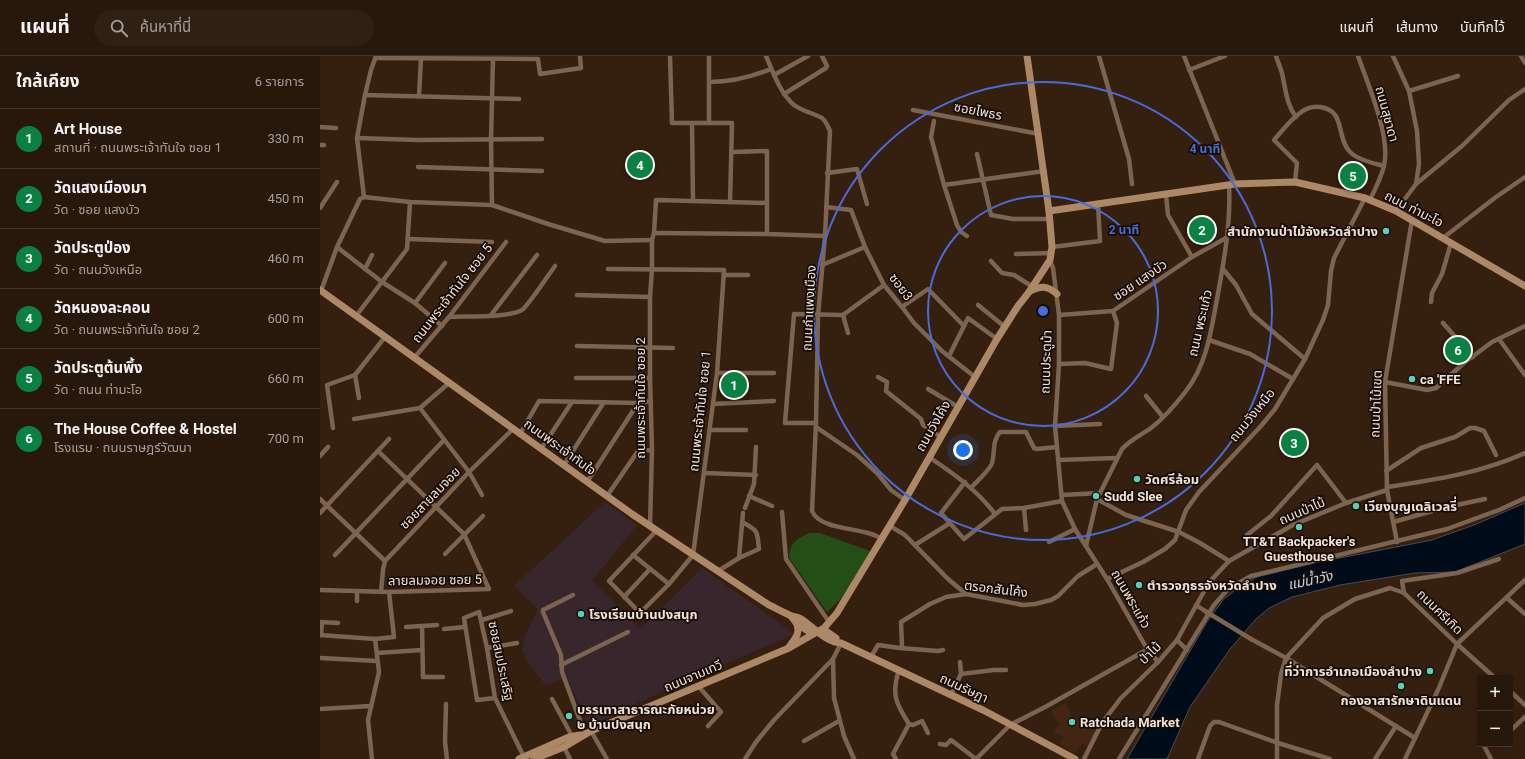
<!DOCTYPE html>
<html lang="th">
<head>
<meta charset="utf-8">
<style>
  body { margin:0; font-family:Roboto,"Noto Sans Thai",sans-serif; background:#302014; color:#f1f3f6 }
  .controls { position:absolute; right:12px; bottom:12px; display:grid; overflow:hidden; border-radius:0px; box-shadow:0 4px 16px #0002 }
  .controls button { width:36px; height:36px; display:grid; place-items:center; padding:0; border:0; border-bottom:1px solid #44362c; background:#28170b; color:#f1f3f6; font:20px sans-serif }
  .you { position:absolute; left:643px; top:394px; width:14px; height:14px; margin:-10px; border:3px solid #fff; border-radius:50%; background:#1a73e8; box-shadow:0 0 0 6px #1a73e833 }
  .badge { display:grid; place-items:center; width:26px; height:26px; border-radius:50%; background:#0b8043; color:#fff; font-size:13px; font-weight:700 }
  .pin { position:absolute; translate:-50% -50%; border:2px solid #fff; box-shadow:0 1px 4px #0006 }
  .list { margin:0; padding:0; list-style:none }
  h2 { display:flex; justify-content:space-between; align-items:center; height:52px; margin:0; padding:0 16px; font-size:17px }
  h2 small { font-size:13px; font-weight:400; color:#a59f9d }
  .list li { display:grid; grid-template-columns:26px 1fr auto; gap:12px; align-items:center; box-sizing:border-box; height:60px; padding:0 16px; border-top:1px solid #44362c }
  .list b { display:block; font-size:15px; white-space:nowrap }
  .list p { margin:0; font-size:13px; white-space:nowrap; color:#a59f9d }
  .list em { font-size:13px; font-style:normal; color:#a59f9d }
  .icon { flex:none; width:22px; height:22px; fill:none; stroke:currentColor; stroke-width:2; stroke-linecap:round; stroke-linejoin:round }
  .map { position:relative; flex:none; width:1205px; height:703px; overflow:hidden }
  header { display:flex; align-items:center; gap:24px; box-sizing:border-box; height:56px; padding:0 20px; background:#28170b; border-bottom:1px solid #44362c }
  header strong { font-size:19px }
  nav { display:flex; gap:22px; margin-inline-start:auto; font-size:14px }
  .search { width:280px; height:36px; background:#302014; display:flex; align-items:center; gap:10px; box-sizing:border-box; padding:0 14px; border-radius:22px; color:#a59f9d; font-size:15px }
  main { display:flex }
  aside { flex:1; background:#28170b }
  .map>svg:first-child { display:block }
</style>
</head>
<body>
<header>
<strong>แผนที่</strong>
<div class="search"><svg class="icon" aria-label="search" viewBox="0 0 24 24"><circle cx="10" cy="10" r="6"/><path d="M15 15l6 6"/></svg>ค้นหาที่นี่</div>
<nav><a>แผนที่</a><a>เส้นทาง</a><a>บันทึกไว้</a></nav>
</header>
<main>
<aside>
<h2>ใกล้เคียง<small>6 รายการ</small></h2>
<ul class="list">
<li><span class="badge">1</span><div><b>Art House</b><p>สถานที่ · ถนนพระเจ้าทันใจ ซอย 1</p></div><em>330 m</em></li>
<li><span class="badge">2</span><div><b>วัดแสงเมืองมา</b><p>วัด · ซอย แสงบัว</p></div><em>450 m</em></li>
<li><span class="badge">3</span><div><b>วัดประตูป่อง</b><p>วัด · ถนนวังเหนือ</p></div><em>460 m</em></li>
<li><span class="badge">4</span><div><b>วัดหนองละคอน</b><p>วัด · ถนนพระเจ้าทันใจ ซอย 2</p></div><em>600 m</em></li>
<li><span class="badge">5</span><div><b>วัดประตูต้นพึ้ง</b><p>วัด · ถนน ท่ามะโอ</p></div><em>660 m</em></li>
<li><span class="badge">6</span><div><b>The House Coffee &amp; Hostel</b><p>โรงแรม · ถนนราษฎร์วัฒนา</p></div><em>700 m</em></li>
</ul>
</aside>
<div class="map">
<svg width="1205" height="703" viewBox="0 0 1205 703">
  <rect width="100%" height="100%" fill="#351f0f"/>
  <polygon fill="#432612" points="746,647 751,659 776,676 768,691 763,687 755,697 740,688 744,682 734,676 739,668 730,655"/>
  <polygon fill="#39262c" points="285,446 317,469 272,525 320,573 382,512 475,578 354,630 270,670 246,621 226,630 205,602 202,593 205,580 218,553 194,530"/>
  <path fill="#254e17" d="M489,477H500L550,495L525,539L507,556L469,502C469,488 476,483 489,477Z"/>
  <polygon fill="#000c1a" stroke="#494c53" points="1205,447 1205,488 1135,516 1095,517 1020,529 972,541 949,552 936,563 910,593 870,651 847,703 807,703 887,566 903,544 915,534 937,521 994,507 1112,484 1154,469"/>
  <g fill="none" stroke-linecap="round" stroke-linejoin="round">
    <g stroke="#7c6450" stroke-width="4.5">
      <polyline points="350,0 352,67 412,67 410,146"/>
      <polyline points="389,0 389,67"/>
      <path d="M446,0C453,16 460,37 474,49C482,55 493,57 502,62C506,65 508,71 510,75L505,180L498,260L496,367L492,455C499,472 532,472 548,477C553,478 558,481 563,483"/>
      <polyline points="779,0 809,103 812,128"/>
      <polyline points="864,0 915,128"/>
      <path d="M956,0C958,7 962,14 963,22C966,36 967,49 976,61"/>
      <path d="M1038,0C1048,29 1071,80 1064,110C1061,122 1055,133 1050,144"/>
      <polyline points="1073,0 1089,35 1097,75 1099,108 1096,128"/>
      <polyline points="1201,0 1205,7"/>
      <polyline points="56,2 218,3 220,18 261,12 260,0"/>
      <polyline points="869,14 905,0"/>
      <polyline points="454,19 488,0"/>
      <path d="M390,26C412,26 431,21 451,13"/>
      <polyline points="1089,35 1138,20"/>
      <polyline points="464,38 506,12 507,10 502,0"/>
      <polyline points="45,39 199,43"/>
      <polyline points="99,40 101,3"/>
      <polyline points="593,54 719,78"/>
      <polyline points="614,65 611,81 624,129 637,169 641,176 647,180"/>
      <polyline points="372,67 373,144"/>
      <polyline points="0,71 16,72"/>
      <polyline points="37,82 97,84 222,83"/>
      <polyline points="0,89 4,89"/>
      <polyline points="412,96 447,95 447,178"/>
      <polyline points="657,98 671,159 693,163 730,163"/>
      <polyline points="98,111 222,115"/>
      <polyline points="507,117 537,113 547,148"/>
      <path d="M975,126L977,107L954,84C962,75 970,64 980,57C992,47 1013,49 1018,65C1022,76 1022,88 1030,96C1038,104 1053,107 1064,110"/>
      <polyline points="624,129 724,115"/>
      <polyline points="846,139 848,159 872,201"/>
      <polyline points="44,141 90,146 172,149 228,168 285,185 332,184"/>
      <polyline points="172,149 171,83 173,3"/>
      <polyline points="506,151 531,154 545,191 564,229 582,251 594,267 622,295 655,321"/>
      <polyline points="0,152 17,126"/>
      <polyline points="1076,155 1096,128 1142,90 1189,44 1205,33"/>
      <polyline points="334,177 447,178 505,180"/>
      <polyline points="1123,182 1176,141 1205,121"/>
      <polyline points="88,183 172,186"/>
      <polyline points="17,191 62,226 95,247 122,270"/>
      <polyline points="732,191 780,185 778,148"/>
      <polyline points="696,198 732,197"/>
      <polyline points="730,204 733,212 739,259 739,308 735,370 742,445 755,473 787,523 826,591 838,606"/>
      <polyline points="671,205 682,217 694,219 713,231"/>
      <polyline points="502,209 545,191"/>
      <polyline points="45,213 52,199"/>
      <polyline points="288,213 404,214 397,317 373,499 349,528 320,557 289,525 337,474"/>
      <polyline points="903,213 916,229 932,258 985,303"/>
      <polyline points="404,219 428,219"/>
      <polyline points="1,235 17,191 40,143 44,141 37,82 45,39 51,14 56,0"/>
      <polyline points="257,239 330,241"/>
      <polyline points="1111,246 1112,237 1122,218 1131,187"/>
      <polyline points="95,247 125,207"/>
      <polyline points="658,249 685,271"/>
      <polyline points="582,251 608,233 644,270"/>
      <polyline points="171,259 217,199"/>
      <polyline points="523,259 528,277"/>
      <polyline points="739,259 793,255 872,201 906,182"/>
      <polyline points="36,260 87,193 90,146"/>
      <path d="M129,261C147,260 188,262 202,254C208,250 229,218 235,210"/>
      <polyline points="1123,267 1153,301"/>
      <polyline points="1179,283 1205,319"/>
      <polyline points="889,284 930,298 973,323"/>
      <polyline points="257,290 353,292"/>
      <polyline points="629,300 648,262 677,283"/>
      <polyline points="94,302 129,261 186,186"/>
      <polyline points="739,308 765,307 791,313 797,267 793,255"/>
      <polyline points="397,317 454,317"/>
      <polyline points="35,319 39,342"/>
      <polyline points="558,321 567,326 566,335 601,363 603,369 621,381"/>
      <polyline points="256,322 330,322"/>
      <polyline points="1065,326 1107,334 1116,332 1144,307 1172,286 1205,270"/>
      <polyline points="608,333 638,351"/>
      <polyline points="826,340 843,361"/>
      <polyline points="393,348 454,345"/>
      <polyline points="100,352 149,416 162,439"/>
      <polyline points="34,363 100,352 129,327"/>
      <polyline points="496,367 465,367 474,258 523,259 564,229"/>
      <polyline points="735,370 780,368"/>
      <polyline points="496,371 537,399 557,417 571,434 585,444"/>
      <polyline points="13,372 7,329 35,319 65,281"/>
      <polyline points="390,374 426,374"/>
      <polyline points="200,378 219,345 318,347 331,345"/>
      <polyline points="221,393 252,346"/>
      <polyline points="0,400 8,391"/>
      <path d="M609,401C634,418 657,434 675,458"/>
      <polyline points="739,404 796,402"/>
      <polyline points="244,409 284,346"/>
      <polyline points="1066,415 1101,392 1135,381 1150,372 1155,372 1164,375 1176,399"/>
      <polyline points="385,417 436,419"/>
      <polyline points="267,426 318,347"/>
      <polyline points="645,426 621,457 644,483 682,453 704,452 742,445"/>
      <path d="M1067,431C1114,424 1161,417 1205,397"/>
      <path d="M651,432C656,426 670,414 672,407C675,397 672,385 680,376H706L714,392L717,393L737,391"/>
      <polyline points="742,439 780,437"/>
      <polyline points="287,440 318,395 332,394"/>
      <polyline points="429,440 452,450"/>
      <polyline points="0,443 65,505"/>
      <polyline points="777,443 806,459 859,476 880,487 909,505"/>
      <polyline points="425,452 434,428 436,391"/>
      <polyline points="704,452 706,474"/>
      <polyline points="462,456 466,503 507,563"/>
      <polyline points="0,457 69,383"/>
      <polyline points="1073,466 1127,451 1165,443"/>
      <polyline points="330,470 332,394 330,322 330,241 332,213 332,184 334,177 336,144 447,147"/>
      <polyline points="570,470 585,479 628,523 646,538"/>
      <polyline points="927,479 951,460 997,409 1026,447"/>
      <polyline points="729,486 755,473"/>
      <polyline points="1077,486 1067,434 1065,326 1092,164"/>
      <polyline points="595,489 630,467"/>
      <path d="M766,490L777,443L802,393C810,384 821,379 831,372C844,362 856,348 866,335C887,308 891,275 897,243C904,205 911,167 909,129"/>
      <polyline points="125,498 163,460"/>
      <polyline points="15,499 124,384"/>
      <polyline points="313,499 349,528"/>
      <polyline points="419,502 423,457"/>
      <path d="M398,515L419,502L439,493C437,475 439,475 422,466"/>
      <polyline points="787,523 823,506 845,493 855,484 866,454 879,436 941,370 955,353 985,303 1003,264 1008,249 1011,215 1014,202 1045,142"/>
      <polyline points="0,534 69,536 169,533 144,478 58,395"/>
      <polyline points="61,536 63,514 65,505 149,416 193,373"/>
      <polyline points="1084,537 1082,525 1137,517 1179,503"/>
      <polyline points="253,539 223,554 223,556 241,599 242,616 265,678"/>
      <polyline points="304,541 330,513"/>
      <polyline points="1187,542 1205,558"/>
      <polyline points="37,545 37,535"/>
      <polyline points="876,549 885,555"/>
      <polyline points="162,564 191,555"/>
      <polyline points="0,566 18,567"/>
      <polyline points="102,570 103,621 123,621"/>
      <polyline points="86,571 117,569"/>
      <polyline points="124,573 145,571"/>
      <polyline points="0,579 55,583 74,581 69,536"/>
      <polyline points="1,579 2,566"/>
      <polyline points="931,583 966,602 1095,682"/>
      <polyline points="857,584 867,594"/>
      <polyline points="167,592 197,587"/>
      <polyline points="580,592 618,595 623,594"/>
      <polyline points="57,597 102,594"/>
      <polyline points="551,601 558,589 580,592 582,590 581,566 610,548 626,541 646,538 703,549 715,548 731,544 738,540 758,520 777,508"/>
      <polyline points="0,602 57,605"/>
      <polyline points="513,603 514,642 524,680 534,703"/>
      <polyline points="241,609 308,576"/>
      <polyline points="641,618 674,614 686,614"/>
      <polyline points="379,631 401,656 388,670"/>
      <polyline points="1190,635 1205,649"/>
      <polyline points="631,639 641,618 640,606"/>
      <polyline points="175,642 157,644 144,562 159,556 167,592 175,642 204,701"/>
      <polyline points="232,643 252,680"/>
      <polyline points="126,648 125,686 127,703"/>
      <polyline points="0,653 51,650"/>
      <polyline points="589,668 593,669 602,665 608,677"/>
      <polyline points="271,675 287,703"/>
      <polyline points="1190,675 1205,661"/>
      <polyline points="484,685 519,665"/>
      <polyline points="620,688 626,689 631,684 656,703"/>
      <polyline points="1163,688 1171,703"/>
      <polyline points="244,691 250,703"/>
      <polyline points="52,703 48,664 59,616 55,583"/>
      <polyline points="425,703 436,686 454,664 513,603 521,587"/>
      <path d="M576,703L573,698L589,668C576,648 571,638 579,614"/>
      <polyline points="656,703 690,669 727,650 828,593"/>
      <polyline points="764,703 782,667 801,642 838,606 857,584 887,530 894,521 909,505 973,469 1026,447 1067,434"/>
      <polyline points="799,703 894,549 908,533 931,520 1127,473 1179,454 1205,442"/>
      <polyline points="878,703 890,670 894,666 899,666 958,687 1010,703"/>
      <polyline points="957,703 957,649 961,618 966,602 1003,562 1035,543 1070,532 1084,537 1137,588 1175,622"/>
      <polyline points="1055,703 1076,670"/>
      <polyline points="1085,703 1118,634 1137,588 1205,524"/>
    </g>
    <g stroke="#ad8867" stroke-width="7">
      <polyline points="729,155 915,128 975,126 1045,142 1076,155 1205,230"/>
      <path d="M0,234L312,458L449,549C456,552 464,557 472,560C475,561 478,561 481,563C494,571 505,586 521,587L663,654L755,703"/>
      <path d="M710,235C721,230 727,229 737,238"/>
      <polyline points="471,560 477,568 488,575 498,576 506,575 516,582"/>
      <path d="M469,591C475,582 480,579 477,568"/>
      <polyline points="199,703 249,681 260,679"/>
      <polyline points="214,703 244,691 271,675 469,592 504,572 517,557 585,444 677,283 698,250 709,236 730,204 732,191 729,155 707,0"/>
    </g>
    <polyline stroke="#7c6450" stroke-width="4.5" points="885,555 931,583"/>
  </g>
  <g fill="none" stroke="#486cd8" stroke-width="2">
    <circle cx="723" cy="255" r="115"/>
    <circle cx="723" cy="255" r="229"/>
  </g>
  <g fill="#59cebf" stroke="#160c06" stroke-width="1.5">
    <circle cx="1066" cy="175" r="4"/>
    <circle cx="1092" cy="323" r="4"/>
    <circle cx="817" cy="423" r="4"/>
    <circle cx="776" cy="440" r="4"/>
    <circle cx="1036" cy="450" r="4"/>
    <circle cx="979" cy="471" r="4"/>
    <circle cx="819" cy="529" r="4"/>
    <circle cx="261" cy="558" r="4"/>
    <circle cx="1110" cy="615" r="4"/>
    <circle cx="1081" cy="630" r="4"/>
    <circle cx="249" cy="660" r="4"/>
    <circle cx="752" cy="666" r="4"/>
  </g>
  <g text-anchor="middle" dominant-baseline="central" stroke-width="3.5" stroke-linejoin="round" paint-order="stroke">
    <g font-size="13" fill="#f2e2d8" stroke="#160c06">
      <text transform="translate(658 55) rotate(11)">ซอยไพธร</text>
      <text transform="translate(1067 58) rotate(75)">ถนนสุชาดา</text>
      <text transform="translate(1094 153) rotate(27)">ถนน ท่ามะโอ</text>
      <text transform="translate(820 224) rotate(-34)">ซอย แสงบัว</text>
      <text transform="translate(581 231) rotate(53)">ซอย3</text>
      <text transform="translate(132 237) rotate(-52)">ถนนพระเจ้าทันใจ ซอย 5</text>
      <text transform="translate(489 252) rotate(-87)">ถนนกำแพงเมือง</text>
      <text transform="translate(880 267) rotate(-77)">ถนน พระแก้ว</text>
      <text transform="translate(726 306) rotate(-88)">ถนนประตูม้า</text>
      <text transform="translate(320 342) rotate(-90)">ถนนพระเจ้าทันใจ ซอย 2</text>
      <text transform="translate(1056 348) rotate(-88)">ถนนป่าไม้เขต</text>
      <text transform="translate(380 355) rotate(-84)">ถนนพระเจ้าทันใจ ซอย 1</text>
      <text transform="translate(932 359) rotate(-51)">ถนนวังเหนือ</text>
      <text transform="translate(613 370) rotate(-60)">ถนนวังโค้ง</text>
      <text transform="translate(240 391) rotate(36)">ถนนพระเจ้าทันใจ</text>
      <text transform="translate(110 442) rotate(-46)">ซอยสายลมจอย</text>
      <text transform="translate(982 455) rotate(-24)">ถนนป่าไม้</text>
      <text transform="translate(115 524) rotate(-1)">ลายลมจอย ซอย 5</text>
      <text transform="translate(676 533) rotate(7)">ตรอกสันโค้ง</text>
      <text transform="translate(811 543) rotate(60)">ถนนพระแก้ว</text>
      <text transform="translate(1120 556) rotate(44)">ถนนศรีเกิด</text>
      <text transform="translate(830 597) rotate(-45)">ป่าไม้</text>
      <text transform="translate(181 605) rotate(78)">ซอยสมประเสริฐ</text>
      <text transform="translate(373 620) rotate(-23)">ถนนจามเทวี</text>
      <text transform="translate(644 632) rotate(25)">ถนนรัษฎา</text>
    </g>
    <g font-size="13" font-weight="bold" fill="#f2e2d8" stroke="#160c06" text-anchor="start">
      <text x="1058" y="175" text-anchor="end">สำนักงานป่าไม้จังหวัดลำปาง</text>
      <text x="1100" y="323">ca 'FFE</text>
      <text x="825" y="423">วัดศรีล้อม</text>
      <text x="784" y="440">Sudd Slee</text>
      <text x="1044" y="450">เวียงบุญเดลิเวลรี่</text>
      <text x="979" y="485" text-anchor="middle">TT&amp;T Backpacker's<tspan x="979" dy="15">Guesthouse</tspan></text>
      <text x="827" y="529">ตำรวจภูธรจังหวัดลำปาง</text>
      <text x="269" y="558">โรงเรียนบ้านปงสนุก</text>
      <text x="1102" y="615" text-anchor="end">ที่ว่าการอำเภอเมืองลำปาง</text>
      <text x="1081" y="644" text-anchor="middle">กองอาสารักษาดินแดน</text>
      <text x="257" y="653">บรรเทาสาธารณะภัยหน่วย<tspan x="257" dy="15">๒ บ้านปงสนุก</tspan></text>
      <text x="760" y="666">Ratchada Market</text>
    </g>
    <g font-size="14" font-style="italic" fill="#bbd9f5" stroke="#160c06">
      <text transform="translate(990 524) rotate(-12)">แม่น้ำวัง</text>
    </g>
  </g>
  <circle cx="723" cy="255" r="6" fill="#486cd8" stroke="#160c06" stroke-width="2"/>
  <g font-size="12" text-anchor="middle" font-weight="bold" fill="#486cd8" stroke="#160c06" stroke-width="3.5" stroke-linejoin="round" paint-order="stroke">
    <text x="885" y="97">4 นาที</text>
    <text x="804" y="178">2 นาที</text>
  </g>
</svg>
<div class="controls">
<button>+</button>
<button>−</button>
</div>
<div class="you"></div>
<div class="pin badge" style="left:414px;top:329px">1</div>
<div class="pin badge" style="left:882px;top:174px">2</div>
<div class="pin badge" style="left:974px;top:387px">3</div>
<div class="pin badge" style="left:320px;top:109px">4</div>
<div class="pin badge" style="left:1033px;top:120px">5</div>
<div class="pin badge" style="left:1138px;top:294px">6</div>
</div>
</main>
</body>
</html>
